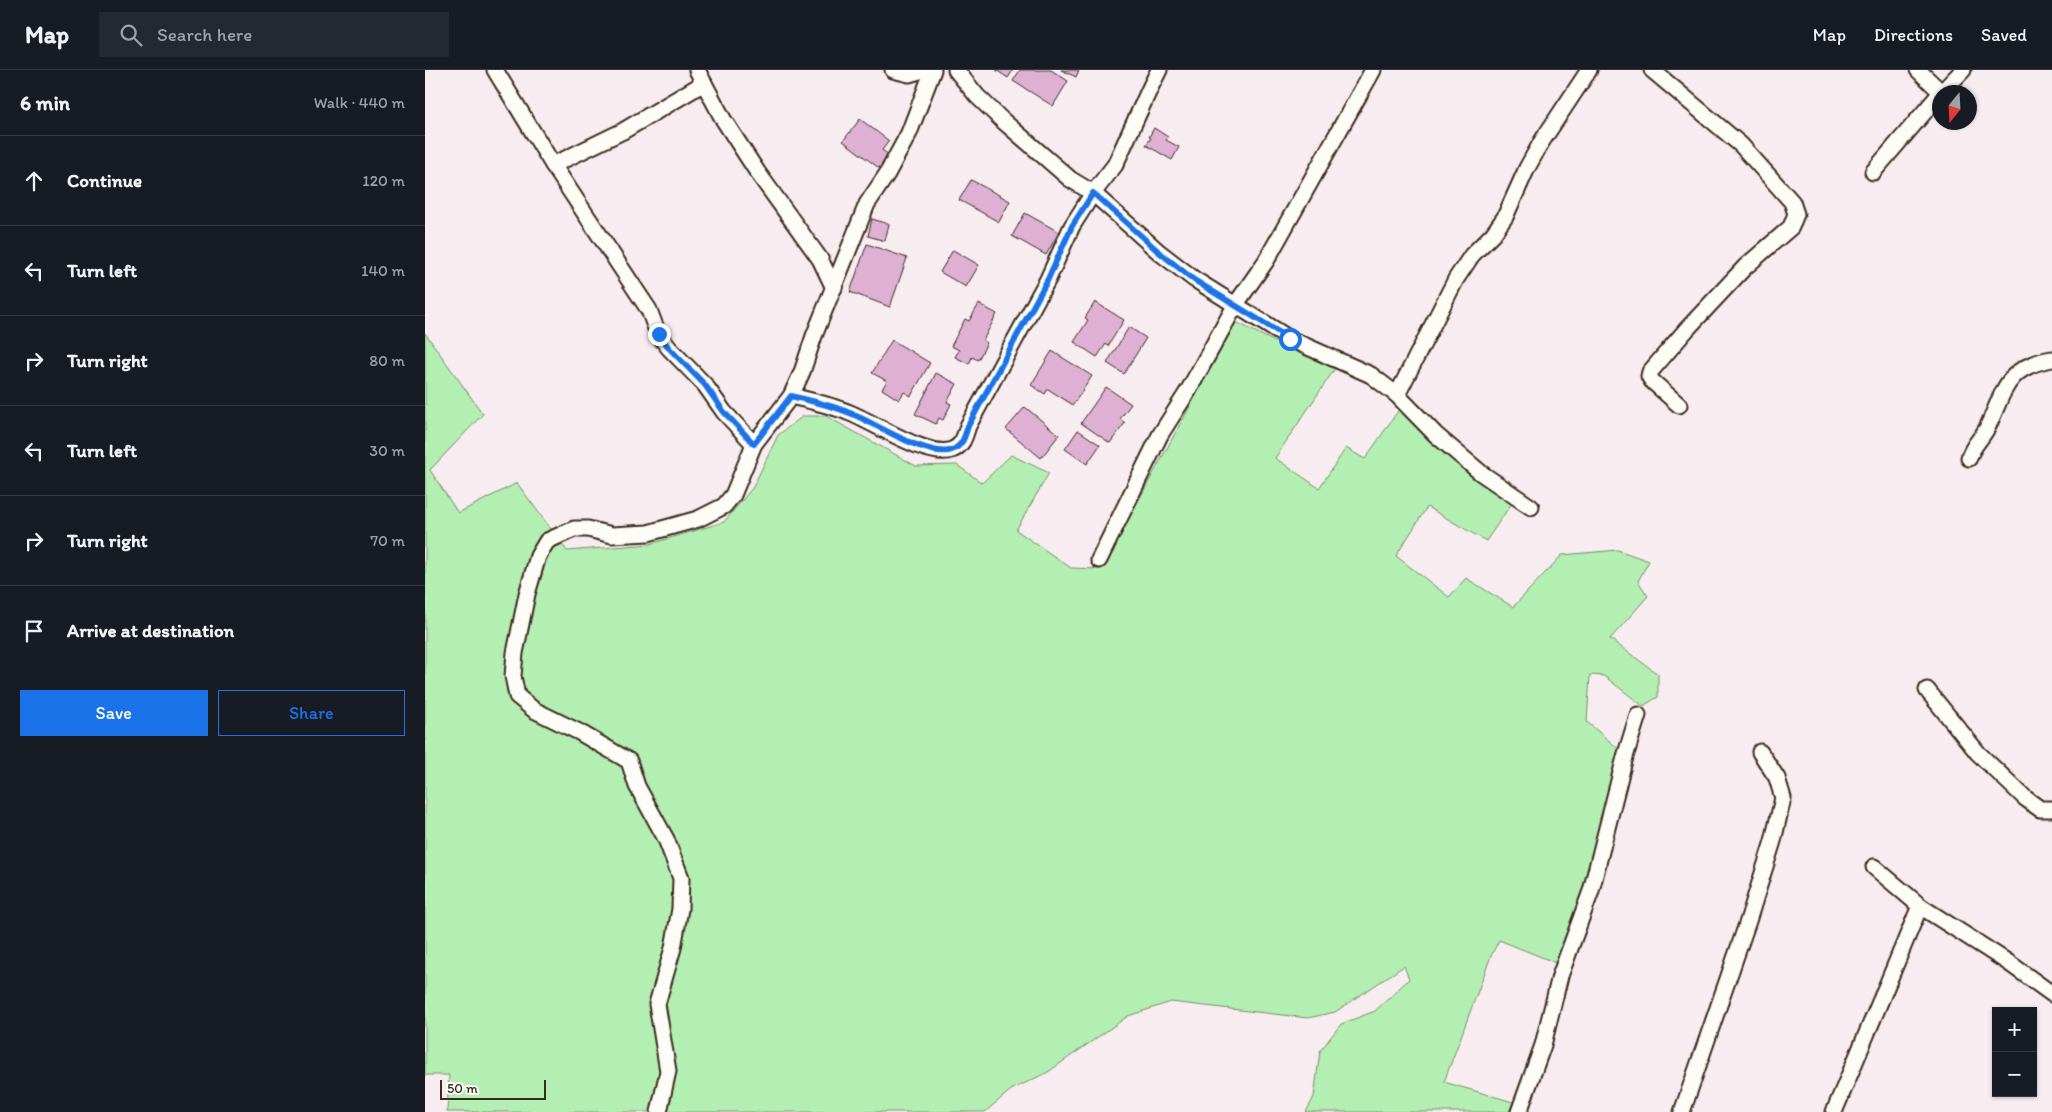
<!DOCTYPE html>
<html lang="en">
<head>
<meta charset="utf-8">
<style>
  body { margin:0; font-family:Itim,sans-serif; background:#242831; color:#f1f3f6 }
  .controls { position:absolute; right:15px; bottom:15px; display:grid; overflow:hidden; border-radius:0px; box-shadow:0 1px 4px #0004 }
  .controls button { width:45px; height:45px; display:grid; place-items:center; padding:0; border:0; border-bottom:1px solid #363941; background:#171b24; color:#f1f3f6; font:25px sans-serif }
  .compass { position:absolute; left:1507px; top:15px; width:45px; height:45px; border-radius:50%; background:#171b24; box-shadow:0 1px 4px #0004; rotate:198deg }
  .scale { position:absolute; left:15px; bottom:12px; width:106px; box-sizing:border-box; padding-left:5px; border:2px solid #3b2a1e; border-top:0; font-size:14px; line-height:18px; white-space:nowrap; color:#3b2a1e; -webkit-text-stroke:4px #fdfcf7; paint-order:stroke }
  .stop { position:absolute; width:15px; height:15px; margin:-11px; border:4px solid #1a73e8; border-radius:50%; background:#fff }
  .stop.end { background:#1a73e8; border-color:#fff; box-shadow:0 1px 5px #0008 }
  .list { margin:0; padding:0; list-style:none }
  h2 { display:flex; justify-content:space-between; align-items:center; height:65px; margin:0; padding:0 20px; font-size:21px }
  h2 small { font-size:16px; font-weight:400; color:#9ea1a6 }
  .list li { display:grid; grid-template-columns:32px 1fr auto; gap:15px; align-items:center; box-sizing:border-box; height:90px; padding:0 20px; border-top:1px solid #363941 }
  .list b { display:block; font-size:19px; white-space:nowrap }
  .list em { font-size:16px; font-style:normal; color:#9ea1a6 }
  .actions { display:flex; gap:10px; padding:15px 20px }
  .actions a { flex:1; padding:11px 0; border:1px solid #1a73e8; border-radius:0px; text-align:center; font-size:18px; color:#1a73e8 }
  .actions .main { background:#1a73e8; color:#fff }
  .icon { flex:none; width:28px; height:28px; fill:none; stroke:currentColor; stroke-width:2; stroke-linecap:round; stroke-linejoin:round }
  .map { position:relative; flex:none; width:1627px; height:1042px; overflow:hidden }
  header { display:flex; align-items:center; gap:30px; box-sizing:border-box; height:70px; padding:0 25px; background:#171b24; border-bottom:1px solid #363941 }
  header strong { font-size:24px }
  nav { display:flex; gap:28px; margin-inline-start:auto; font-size:18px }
  .search { width:350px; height:45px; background:#242831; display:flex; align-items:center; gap:12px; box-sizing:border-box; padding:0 18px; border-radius:0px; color:#9ea1a6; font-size:19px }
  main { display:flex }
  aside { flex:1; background:#171b24 }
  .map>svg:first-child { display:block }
</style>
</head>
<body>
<header>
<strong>Map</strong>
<div class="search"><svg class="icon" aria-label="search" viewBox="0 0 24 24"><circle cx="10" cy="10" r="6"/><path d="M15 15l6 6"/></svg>Search here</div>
<nav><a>Map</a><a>Directions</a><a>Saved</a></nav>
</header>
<main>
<aside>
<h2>6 min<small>Walk · 440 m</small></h2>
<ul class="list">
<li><svg class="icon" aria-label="ahead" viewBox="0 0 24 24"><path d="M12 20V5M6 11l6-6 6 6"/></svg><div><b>Continue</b></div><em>120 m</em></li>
<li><svg class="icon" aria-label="left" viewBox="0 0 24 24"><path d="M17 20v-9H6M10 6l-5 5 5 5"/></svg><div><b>Turn left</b></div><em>140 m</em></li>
<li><svg class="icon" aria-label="right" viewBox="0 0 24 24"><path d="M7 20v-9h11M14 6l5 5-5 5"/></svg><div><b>Turn right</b></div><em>80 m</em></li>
<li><svg class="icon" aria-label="left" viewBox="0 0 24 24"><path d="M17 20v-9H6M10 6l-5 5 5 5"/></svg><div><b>Turn left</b></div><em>30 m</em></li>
<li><svg class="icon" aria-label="right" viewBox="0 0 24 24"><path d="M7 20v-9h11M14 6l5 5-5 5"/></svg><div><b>Turn right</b></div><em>70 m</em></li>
<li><svg class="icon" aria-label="arrive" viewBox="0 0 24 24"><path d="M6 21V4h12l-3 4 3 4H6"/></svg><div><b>Arrive at destination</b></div></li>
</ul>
<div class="actions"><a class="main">Save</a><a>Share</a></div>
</aside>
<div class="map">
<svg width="1627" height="1042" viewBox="0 0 1627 1042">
  <rect width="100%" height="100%" fill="#f7edf0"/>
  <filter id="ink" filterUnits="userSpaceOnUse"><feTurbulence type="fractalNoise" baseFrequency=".02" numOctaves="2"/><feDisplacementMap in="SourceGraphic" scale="10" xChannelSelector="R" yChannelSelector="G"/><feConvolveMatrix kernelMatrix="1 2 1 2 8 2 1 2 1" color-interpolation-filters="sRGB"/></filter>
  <g filter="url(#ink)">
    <polygon fill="#b3eeb2" stroke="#778c68" points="811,252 856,275 911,297 850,388 894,418 921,378 940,389 975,338 1087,433 1061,471 1002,437 971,486 1024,527 1041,508 1088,537 1137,485 1193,480 1224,491 1213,511 1223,526 1185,569 1233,604 1233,627 1218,636 1179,606 1165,605 1162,652 1195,680 1168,793 1131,893 1074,870 1066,886 1019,1012 1088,1032 1084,1042 881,1042 889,1027 895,981 916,954 950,941 984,909 979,896 910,942 883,948 746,932 703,946 623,1002 586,1020 560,1042 22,1042 24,1005 0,1005 0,263 58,344 5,400 33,443 92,413 142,481 225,474 299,452 328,417 353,365 378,346 401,346 491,396 532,395 557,413 586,385 624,403 591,460 646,498 676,499"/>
    <g fill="#deb0d3" stroke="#3b2a1e">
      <polygon points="571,0 588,0 583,8"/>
      <polygon points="595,0 626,0 643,11 628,36 588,11"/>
      <polygon points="636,0 654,0 651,7"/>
      <polygon points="435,49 464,71 457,80 464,85 454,98 418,71"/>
      <polygon points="729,58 743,67 741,70 754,77 747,90 721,75 726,68 724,67"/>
      <polygon points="546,110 585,131 574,152 534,130"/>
      <polygon points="600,143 634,162 621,185 587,166"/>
      <polygon points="447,149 464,154 460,171 443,166"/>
      <polygon points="442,174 482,188 465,237 425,222"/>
      <polygon points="528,180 554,195 541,217 515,202"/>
      <polygon points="670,232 699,250 683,276 681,274 672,287 649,272 663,250 660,248"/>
      <polygon points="554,234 572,244 558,270 562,273 553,290 547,287 544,294 530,287 534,280 526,276 540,249 544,251"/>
      <polygon points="704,257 721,268 699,304 682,293"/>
      <polygon points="467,270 505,293 486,326 479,322 474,330 457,319 462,311 447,303"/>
      <polygon points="627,281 667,306 648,335 623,319 620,324 606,315"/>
      <polygon points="511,303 532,314 522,332 526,334 518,350 514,348 511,354 490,344"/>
      <polygon points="681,317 706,334 695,349 700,353 685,373 656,353"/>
      <polygon points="600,337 634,365 616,388 581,359"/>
      <polygon points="653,360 675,375 662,394 640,379"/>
    </g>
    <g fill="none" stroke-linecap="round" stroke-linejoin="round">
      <defs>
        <g id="minor">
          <polyline points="70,0 128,95 224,240 233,264 244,278 280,315 299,342 329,374"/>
          <polyline points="272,0 298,49 333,103 395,189 409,218"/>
          <polyline points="468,0 484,4 498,0"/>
          <polyline points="531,0 552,26 577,50 645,109 668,123 734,182 769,209 865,269 946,305 972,325 1011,365 1056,403 1106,437"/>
          <polyline points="1227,0 1316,75 1367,132 1371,144 1366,157 1320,197 1262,259 1225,302 1224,306 1227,311 1254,335"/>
          <polyline points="1493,0 1516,22"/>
          <polyline points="1517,22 1538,0"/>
          <polyline points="128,95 198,61 279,13"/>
          <polyline points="1448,102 1514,25"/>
          <polyline points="972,325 1031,209 1047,185 1068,164 1080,147 1102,98 1117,71 1164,0"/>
          <path d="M366,326C386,331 406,335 425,343C448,352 504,389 527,380C538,376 540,365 543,356L623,209L647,156L668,123L690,95L726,16L734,0"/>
          <path d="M1544,388C1547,376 1557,368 1562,358C1580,321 1580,297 1627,289"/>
          <polyline points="674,490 735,365 763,321 811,234 841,191 948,0"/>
          <polyline points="1502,620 1553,683 1600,728 1615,739 1627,739"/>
          <polyline points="1495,836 1584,893 1627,924"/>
          <polyline points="234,1042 243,1001 232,934 248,878 255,839 256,808 241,769 212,716 204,691 154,662 109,640 92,626 88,606 90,583 102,524 113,486 122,471 149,459 163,459 187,465 223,463 273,449 299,436 308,425 329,374 366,326 377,302 389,266 442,134 462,104 484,63 508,0"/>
          <polyline points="1094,1042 1118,975 1135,906 1166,821 1200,687 1213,645"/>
          <polyline points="1257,1042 1323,851 1348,771 1358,728 1352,708 1335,682"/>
          <polyline points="1409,1042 1495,836 1449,797"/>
        </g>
      </defs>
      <use href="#minor" stroke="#3b2a1e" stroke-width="19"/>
      <use href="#minor" stroke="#fdfcf7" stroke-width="15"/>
    </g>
  </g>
  <g fill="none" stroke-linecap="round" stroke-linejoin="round" filter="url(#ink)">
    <path stroke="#1a73e8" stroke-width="6" d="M234,264L244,278L280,315L299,342L329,374L366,326C386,331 406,335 425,343C448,352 504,389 527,380C538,376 540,365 543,356L623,209L647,156L668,123L734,182L769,210L865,269"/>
  </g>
</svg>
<div class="controls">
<button>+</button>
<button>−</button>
</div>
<svg class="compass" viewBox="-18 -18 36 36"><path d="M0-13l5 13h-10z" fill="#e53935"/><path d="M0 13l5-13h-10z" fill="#9ea1a6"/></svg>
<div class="scale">50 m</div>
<div class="stop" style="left:865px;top:269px"></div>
<div class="stop end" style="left:234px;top:264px"></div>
</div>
</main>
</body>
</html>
